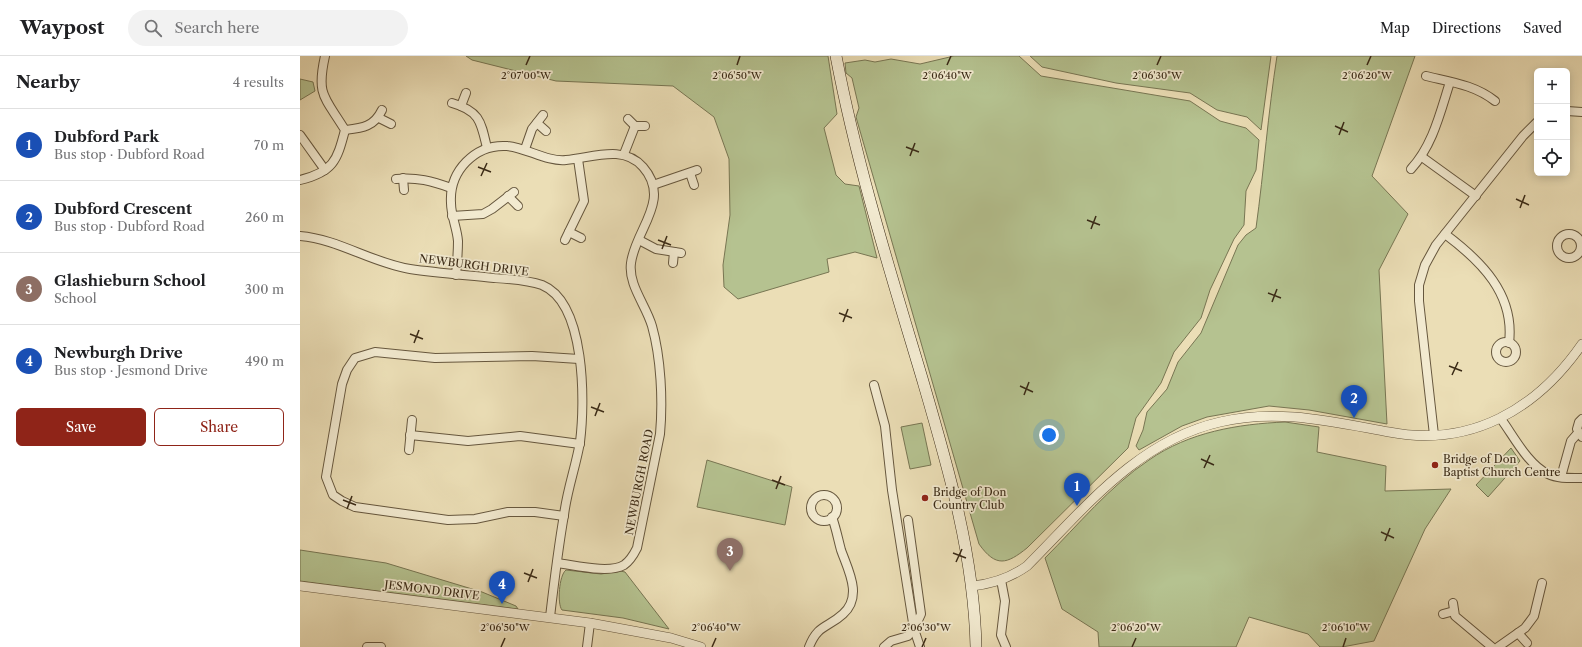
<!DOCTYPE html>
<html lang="en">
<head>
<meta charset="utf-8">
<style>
  body { margin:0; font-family:"Libre Caslon Text",serif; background:#f2f2f2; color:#202124 }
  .controls { position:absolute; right:12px; top:12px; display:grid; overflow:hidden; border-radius:6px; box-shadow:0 2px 10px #0003 }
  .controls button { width:36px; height:36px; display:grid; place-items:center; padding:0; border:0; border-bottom:1px solid #e0e0e0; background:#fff; color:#202124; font:20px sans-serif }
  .you { position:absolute; left:749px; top:379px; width:14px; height:14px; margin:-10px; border:3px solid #fff; border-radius:50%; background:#1a73e8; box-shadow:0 0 0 6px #1a73e833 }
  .badge { display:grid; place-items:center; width:26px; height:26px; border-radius:50%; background:#8f2418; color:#fff; font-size:13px; font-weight:700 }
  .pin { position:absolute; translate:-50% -33px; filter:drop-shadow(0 1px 2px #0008) }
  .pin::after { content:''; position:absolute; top:21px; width:14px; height:12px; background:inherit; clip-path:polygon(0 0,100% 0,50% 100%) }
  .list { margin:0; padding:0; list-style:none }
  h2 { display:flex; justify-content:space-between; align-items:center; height:52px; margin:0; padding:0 16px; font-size:17px }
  h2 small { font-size:13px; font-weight:400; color:#757577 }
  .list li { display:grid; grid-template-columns:26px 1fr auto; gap:12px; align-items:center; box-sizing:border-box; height:72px; padding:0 16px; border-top:1px solid #e0e0e0 }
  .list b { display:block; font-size:15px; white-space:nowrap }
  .list p { margin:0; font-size:13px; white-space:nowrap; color:#757577 }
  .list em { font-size:13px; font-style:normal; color:#757577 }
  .actions { display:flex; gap:8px; padding:12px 16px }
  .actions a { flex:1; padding:9px 0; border:1px solid #8f2418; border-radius:6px; text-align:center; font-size:14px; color:#8f2418 }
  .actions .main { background:#8f2418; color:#fff }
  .icon { flex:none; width:22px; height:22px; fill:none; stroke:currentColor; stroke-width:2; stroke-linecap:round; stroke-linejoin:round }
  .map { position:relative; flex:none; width:1282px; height:591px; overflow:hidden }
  header { display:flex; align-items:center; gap:24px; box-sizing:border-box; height:56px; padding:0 20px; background:#fff; border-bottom:1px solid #e0e0e0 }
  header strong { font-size:19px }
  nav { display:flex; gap:22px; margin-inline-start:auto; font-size:14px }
  .search { width:280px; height:36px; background:#f2f2f2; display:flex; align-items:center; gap:10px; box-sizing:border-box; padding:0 14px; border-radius:22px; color:#757577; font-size:15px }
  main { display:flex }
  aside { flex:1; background:#fff }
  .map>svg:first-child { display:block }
</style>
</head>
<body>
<header>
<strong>Waypost</strong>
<div class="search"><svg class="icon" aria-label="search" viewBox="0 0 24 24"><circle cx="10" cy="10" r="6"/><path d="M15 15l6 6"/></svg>Search here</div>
<nav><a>Map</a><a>Directions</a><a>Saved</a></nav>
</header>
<main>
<aside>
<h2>Nearby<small>4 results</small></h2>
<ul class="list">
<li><span class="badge" style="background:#1a4fb4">1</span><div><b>Dubford Park</b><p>Bus stop · Dubford Road</p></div><em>70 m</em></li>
<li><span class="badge" style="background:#1a4fb4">2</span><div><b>Dubford Crescent</b><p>Bus stop · Dubford Road</p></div><em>260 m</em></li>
<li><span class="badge" style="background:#8d6e63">3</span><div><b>Glashieburn School</b><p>School</p></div><em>300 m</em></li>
<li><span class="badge" style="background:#1a4fb4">4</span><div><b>Newburgh Drive</b><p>Bus stop · Jesmond Drive</p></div><em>490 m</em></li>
</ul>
<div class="actions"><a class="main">Save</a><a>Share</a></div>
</aside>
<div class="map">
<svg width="1282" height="591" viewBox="0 0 1282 591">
  <rect width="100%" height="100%" fill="#ebdeb6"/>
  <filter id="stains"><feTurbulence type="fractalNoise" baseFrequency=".005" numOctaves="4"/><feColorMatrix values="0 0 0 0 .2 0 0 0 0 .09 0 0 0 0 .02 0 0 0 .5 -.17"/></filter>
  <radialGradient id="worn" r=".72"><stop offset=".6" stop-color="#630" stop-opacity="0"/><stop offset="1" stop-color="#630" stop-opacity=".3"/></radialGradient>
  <g fill="#b5c290" stroke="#787653">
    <polygon points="166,0 528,0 537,58 524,72 536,119 545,128 559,130 577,202 555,196 527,203 529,216 438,243 424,231 423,209 430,159 429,103 414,61 373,30 256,25 172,4"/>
    <path d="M654,0H719L741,20L890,45L920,65L946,72L959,84L956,114L946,135L944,169L934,183L910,234L901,262L874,296L861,327L836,362L828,392L727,492C707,508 696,512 679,488L556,61L559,52L552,22L546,17L545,7L565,4L575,6L591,3L620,8Z"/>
    <polygon points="730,0 971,0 961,74 947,61 917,54 890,37 816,27 742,11"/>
    <path d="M977,0H1115L1072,120L1108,158L1079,214L1087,368L1009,354L969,350L907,361L882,370L839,394L836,390L843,374L847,356L867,333L878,306L901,277L938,189L946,179L956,172C964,114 968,57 977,0Z"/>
    <polygon points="0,23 13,26 15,35 0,44"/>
    <path d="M985,366L1019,371L1017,396L1086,410L1085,435L1151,433L1125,473L1074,585L1042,591H1020L1008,578L949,561L936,591H799L798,576L762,553L745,502C778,469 810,430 849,404C889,376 938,368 985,366Z"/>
    <polygon points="622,367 631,409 610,413 601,371"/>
    <polygon points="1211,392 1220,405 1188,441 1176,429"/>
    <polygon points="407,404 492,431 485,469 397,451"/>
    <polygon points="0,494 86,507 182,536 216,550 218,553 0,525"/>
    <path d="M266,514L301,518L320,515L325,516L369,573L323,562L262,554C257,548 259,519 266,514Z"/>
  </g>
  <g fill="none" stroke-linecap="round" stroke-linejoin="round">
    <defs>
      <g id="minor">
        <path d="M1126,20C1151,26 1175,29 1195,45"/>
        <path d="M152,47C180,55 181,66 187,92"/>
        <polyline points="161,50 166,37"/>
        <polyline points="1267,55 1282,56"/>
        <polyline points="79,62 91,68"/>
        <polyline points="328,63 335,70 345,70"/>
        <polyline points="237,67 246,75"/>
        <path d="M45,74C62,72 74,71 82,54"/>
        <polyline points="0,79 25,114"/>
        <polyline points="225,93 232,73 243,59"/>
        <polyline points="324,98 335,70"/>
        <polyline points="1122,101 1176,140"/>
        <path d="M1111,113C1133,89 1140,57 1150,26"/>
        <polyline points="390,117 394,129"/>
        <polyline points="103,122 104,134"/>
        <path d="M96,123C117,121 132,125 151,132"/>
        <path d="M0,124C33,116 37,105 45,74C25,41 16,40 25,0"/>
        <polyline points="353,129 397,114"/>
        <polyline points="208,140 218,150"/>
        <polyline points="152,160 183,158 192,153 214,136"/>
        <polyline points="269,176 281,182"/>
        <path d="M1145,178C1181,205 1215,238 1209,287"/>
        <circle cx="1269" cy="190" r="12"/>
        <path d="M0,180C38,183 72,207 110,213C138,217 166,219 194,222C209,223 227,224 242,229C286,247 285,347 280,386C276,410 267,434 264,459C258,493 254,527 250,561"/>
        <polyline points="265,184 284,145 278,103"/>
        <polyline points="339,184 356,193 381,197"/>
        <polyline points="373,207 374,196"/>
        <path d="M156,219C157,208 158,196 158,185C157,172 151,160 151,147C149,115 175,88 207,90C227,92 247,106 266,104C292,102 323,88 343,111C372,144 335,174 331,207C328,229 346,249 352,270C361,302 363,345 360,378L337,492C334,498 330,505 324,509C309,518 274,509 257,507"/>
        <circle cx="1206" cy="296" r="10"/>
        <polyline points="574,329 585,370 592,434 614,573 620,591"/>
        <path d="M1201,363C1213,379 1228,409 1248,418C1258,423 1271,422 1282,422"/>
        <polyline points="1282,363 1279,366 1277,373 1282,381"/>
        <polyline points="110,379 168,385 220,380 280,388"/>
        <polyline points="1134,379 1119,245 1119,229 1125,209 1136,189 1223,80 1237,66"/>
        <polyline points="109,394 112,364"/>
        <polyline points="1261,421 1271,385 1278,377"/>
        <circle cx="524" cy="452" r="13"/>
        <polyline points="264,460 235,456 208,456 175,463 148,464 55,451 42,445 33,439 26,421 42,328 47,314 55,302 75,296 135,302 232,300 279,303"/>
        <polyline points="701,524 705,545 701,579 706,591"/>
        <polyline points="1153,547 1155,560 1192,591"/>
        <polyline points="1143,558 1154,555"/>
        <polyline points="1218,577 1227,587"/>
        <polyline points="67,591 81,591"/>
        <polyline points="287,591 290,567"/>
        <path d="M509,591C518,568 528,572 543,558C563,540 548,514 541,494C538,483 536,472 532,461"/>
        <polyline points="584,591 591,585 608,580 614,573 621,558 608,464"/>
        <polyline points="1198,591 1225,572 1234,560 1242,527"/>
      </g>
      <g id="tertiary">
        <polyline points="0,530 290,567 371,582 401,591"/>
        <path d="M672,530C692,528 710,522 727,510C784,453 837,385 920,366C977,352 1033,366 1089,376C1171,392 1237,353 1282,288"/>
      </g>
      <path id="secondary" d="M536,0C557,110 590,215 622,322C648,411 674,498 676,591"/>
    </defs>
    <use href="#minor" stroke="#66573e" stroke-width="10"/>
    <use href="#tertiary" stroke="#66573e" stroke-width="10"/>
    <use href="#secondary" stroke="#3a2a16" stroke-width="12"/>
    <use href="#minor" stroke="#f2ead0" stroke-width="8"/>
    <use href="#tertiary" stroke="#f2ead0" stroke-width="9"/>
    <use href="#secondary" stroke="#f2ead0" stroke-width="11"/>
  </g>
  <path fill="none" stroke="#3a2a16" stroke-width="1.5" d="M226,9L230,0M437,9L440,0M647,9L651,0M857,9L861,0M1067,9L1071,0M1035,70L1048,76M1039,79L1044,66M606,91L619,96M610,100L615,87M178,111L191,116M181,120L187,107M1216,143L1229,149M1220,152L1225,139M787,164L800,169M791,173L796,160M358,184L371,189M362,193L367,180M968,237L981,242M972,246L977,233M539,257L552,262M543,266L548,253M110,278L123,283M114,287L119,274M1149,310L1162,315M1152,319L1158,306M720,330L733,336M724,339L729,326M291,351L304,356M295,360L300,347M901,403L914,409M904,412L910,399M472,424L485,429M476,433L481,420M43,444L56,449M47,453L52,440M1081,476L1094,482M1085,485L1090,472M653,497L666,502M656,506L662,493M224,517L237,522M228,526L233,513M201,591L205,582M412,591L416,582M622,591L626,582M832,591L836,582M1043,591L1046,582"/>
  <g fill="#8f2418" stroke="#f2ead0" stroke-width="1.5">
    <circle cx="1135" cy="409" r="4"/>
    <circle cx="625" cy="442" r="4"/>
  </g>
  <g text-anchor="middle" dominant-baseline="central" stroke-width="3.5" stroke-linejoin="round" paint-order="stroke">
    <g font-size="11" fill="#3a2a16" stroke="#f2ead0">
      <text transform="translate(174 209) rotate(7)">NEWBURGH DRIVE</text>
      <text transform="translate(339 426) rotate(-79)">NEWBURGH ROAD</text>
      <text transform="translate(132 534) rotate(7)">JESMOND DRIVE</text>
    </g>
    <g font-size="11" fill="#3a2a16" stroke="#f2ead0" text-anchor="start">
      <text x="1143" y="403">Bridge of Don<tspan x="1143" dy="13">Baptist Church Centre</tspan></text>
      <text x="633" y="436">Bridge of Don<tspan x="633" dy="13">Country Club</tspan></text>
    </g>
  </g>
  <g font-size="10" text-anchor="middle" fill="#3a2a16" stroke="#f2ead0" stroke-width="3.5" stroke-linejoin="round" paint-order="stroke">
    <text x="226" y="23">2°07'00"W</text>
    <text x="437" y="23">2°06'50"W</text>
    <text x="647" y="23">2°06'40"W</text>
    <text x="857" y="23">2°06'30"W</text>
    <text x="1067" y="23">2°06'20"W</text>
    <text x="205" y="575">2°06'50"W</text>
    <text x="416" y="575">2°06'40"W</text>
    <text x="626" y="575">2°06'30"W</text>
    <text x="836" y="575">2°06'20"W</text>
    <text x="1046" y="575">2°06'10"W</text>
  </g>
  <rect width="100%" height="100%" filter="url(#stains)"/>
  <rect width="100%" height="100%" fill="url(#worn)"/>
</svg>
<div class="controls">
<button>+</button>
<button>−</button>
<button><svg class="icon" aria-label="locate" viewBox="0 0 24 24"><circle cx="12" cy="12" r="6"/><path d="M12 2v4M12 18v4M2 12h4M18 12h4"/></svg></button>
</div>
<div class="you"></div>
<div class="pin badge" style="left:777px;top:450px;background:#1a4fb4">1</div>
<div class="pin badge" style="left:1054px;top:362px;background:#1a4fb4">2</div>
<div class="pin badge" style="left:430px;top:515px;background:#8d6e63">3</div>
<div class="pin badge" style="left:202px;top:548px;background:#1a4fb4">4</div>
</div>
</main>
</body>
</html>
